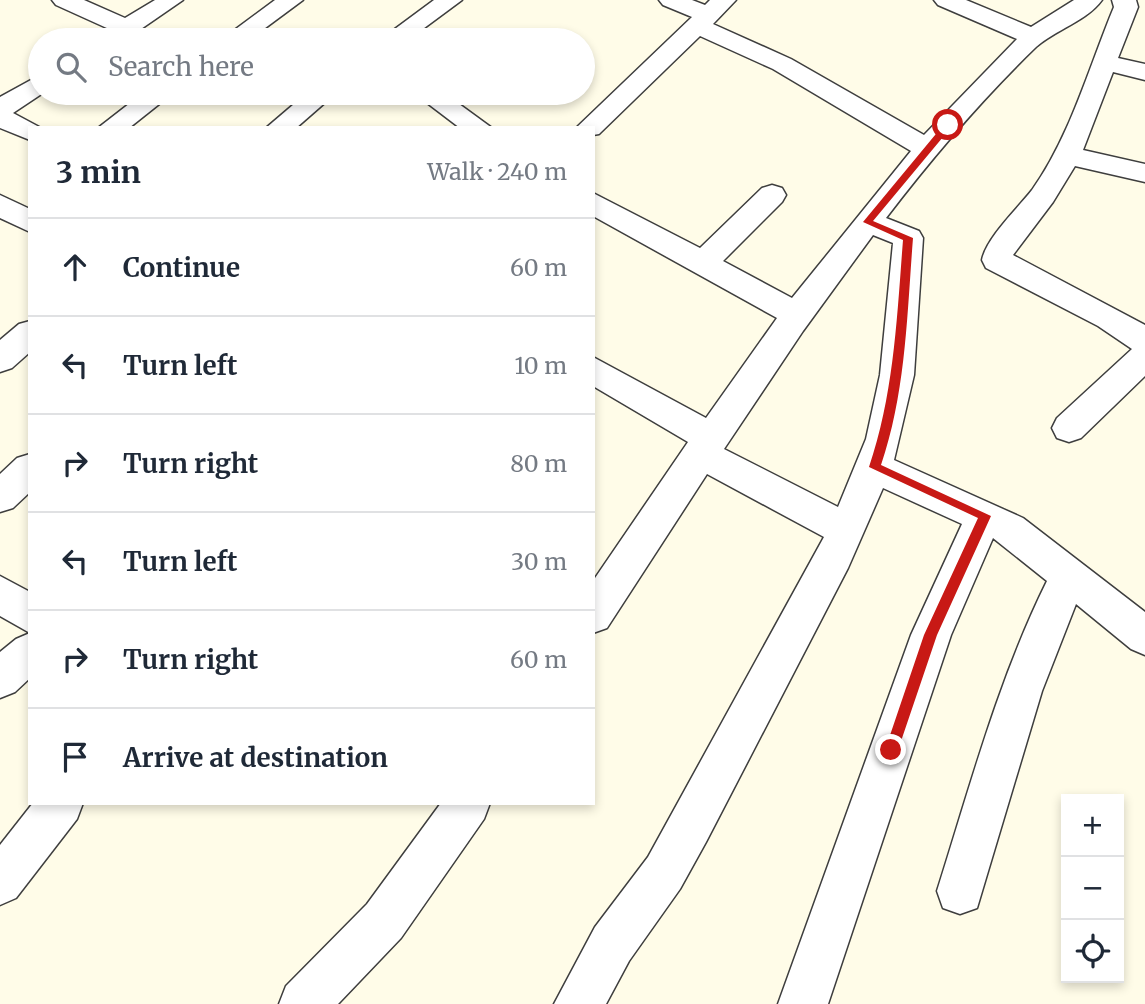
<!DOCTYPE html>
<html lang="en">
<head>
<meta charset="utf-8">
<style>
  body { margin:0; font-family:Merriweather,serif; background:#f2f2f3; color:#1f2937 }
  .controls { position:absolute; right:21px; bottom:21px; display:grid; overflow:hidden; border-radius:0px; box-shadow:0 4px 10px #0003 }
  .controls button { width:63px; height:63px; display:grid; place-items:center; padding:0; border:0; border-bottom:2px solid #e0e1e3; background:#fff; color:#1f2937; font:35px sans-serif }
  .stop { position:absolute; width:21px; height:21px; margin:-16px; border:5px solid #c81915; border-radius:50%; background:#fff }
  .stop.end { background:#c81915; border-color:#fff; box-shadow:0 2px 7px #0008 }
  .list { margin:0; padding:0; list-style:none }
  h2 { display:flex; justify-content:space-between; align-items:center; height:91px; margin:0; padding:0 28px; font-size:30px }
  h2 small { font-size:23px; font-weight:400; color:#747a83 }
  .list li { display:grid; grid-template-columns:46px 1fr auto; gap:21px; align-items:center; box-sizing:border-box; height:98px; padding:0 28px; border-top:2px solid #e0e1e3 }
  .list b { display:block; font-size:26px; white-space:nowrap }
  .list em { font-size:23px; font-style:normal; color:#747a83 }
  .icon { flex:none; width:38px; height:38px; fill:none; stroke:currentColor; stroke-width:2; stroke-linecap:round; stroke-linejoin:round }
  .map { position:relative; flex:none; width:1145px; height:1004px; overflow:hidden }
  .search { position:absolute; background:#fff; box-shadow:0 4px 10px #0003; left:28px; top:28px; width:567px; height:77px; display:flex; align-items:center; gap:18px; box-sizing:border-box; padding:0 24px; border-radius:38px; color:#747a83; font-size:26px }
  .panel { position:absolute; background:#fff; box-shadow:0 4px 10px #0003; left:28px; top:126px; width:567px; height:679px; border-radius:0px }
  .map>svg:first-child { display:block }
</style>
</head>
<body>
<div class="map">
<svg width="1145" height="1004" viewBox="0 0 1145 1004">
  <rect width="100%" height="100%" fill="#fffce8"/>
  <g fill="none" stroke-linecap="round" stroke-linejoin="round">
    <defs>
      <g id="minor">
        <polygon points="52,0 84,0 125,18 155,0 183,0 125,40 96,40 109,29 56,5"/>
        <polygon points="275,0 303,0 249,40 221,40"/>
        <polygon points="434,0 462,0 408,40 380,40"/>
        <path d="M659,0H692L705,5L710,0H736L713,24L791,59L924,135L1017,39L938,5L934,0H966L1031,27L1074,0H1102C1087,21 1055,30 1036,47C981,100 932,158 886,218L919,231L923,238L914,375L894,460L1023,518L1145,612V655L1131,649L1076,604L1042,691L977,908L960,914L943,908L937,891C970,787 998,680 1047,581L993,538L951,635L828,1004H778L911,635L962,524L883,488L848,568L706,842L680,889L629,961L606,1004H554L595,927L648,857L824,537L707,474L607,628L593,633V581L688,442L593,386V357L706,418L777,318L593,216V193L700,248L762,188L772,185L782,188L786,195L782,202L723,261L792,298L911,151L773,69L700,36L599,134L593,135V128H576L692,17L663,5ZM873,235L893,243L880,375L866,439L838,507L724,449L803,331Z"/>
        <path d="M1112,0H1136L1138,7L1118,58L1145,64V80L1113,72L1083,150L1145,164V182L1075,166L1053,202L1013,255L1145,325V376L1081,438L1069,442L1057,438L1052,428L1057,418L1132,349L1098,326L986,268L982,260C986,238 1018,208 1032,190C1070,137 1089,67 1114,7Z"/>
        <polygon points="40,75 43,93 13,113 41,128 30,128 30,140 0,128 0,97"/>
        <polygon points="143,93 173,93 129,128 98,128"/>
        <polygon points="307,93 336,93 296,128 266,128"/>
        <polygon points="414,93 444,93 492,128 460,128"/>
        <polygon points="0,195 30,209 30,232 0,218"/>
        <polygon points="30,321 30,352 12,368 0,372 0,340 19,324"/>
        <polygon points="30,454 30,492 13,508 0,512 0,474 17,458"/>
        <polygon points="0,576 30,592 30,678 15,692 0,698 0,652 16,639 30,633 0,616"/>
        <polygon points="33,803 83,803 77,819 16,898 0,905 0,845"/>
        <polygon points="441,803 490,803 484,819 401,938 338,1004 279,1004 286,986 367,904"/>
      </g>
    </defs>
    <use href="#minor" stroke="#3e3e3e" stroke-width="3"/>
    <use href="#minor" fill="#fff" fill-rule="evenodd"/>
  </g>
  <path fill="#c81915" d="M945,123L953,125L873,221L913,238C907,314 906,392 881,465L991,516L937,635L898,750L891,757L885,750L924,635L978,518L869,467C894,394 897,316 903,240L863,222Z"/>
</svg>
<div class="controls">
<button>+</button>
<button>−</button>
<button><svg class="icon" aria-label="locate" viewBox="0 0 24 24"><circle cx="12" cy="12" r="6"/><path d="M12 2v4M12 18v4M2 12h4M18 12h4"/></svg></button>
</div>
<div class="stop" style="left:948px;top:125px"></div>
<div class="stop end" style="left:891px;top:750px"></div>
<div class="search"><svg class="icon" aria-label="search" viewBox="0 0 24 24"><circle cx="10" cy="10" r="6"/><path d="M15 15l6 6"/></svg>Search here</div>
<section class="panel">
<h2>3 min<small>Walk · 240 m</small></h2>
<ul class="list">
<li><svg class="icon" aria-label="ahead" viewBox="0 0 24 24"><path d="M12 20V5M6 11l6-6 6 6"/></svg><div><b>Continue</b></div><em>60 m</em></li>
<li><svg class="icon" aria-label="left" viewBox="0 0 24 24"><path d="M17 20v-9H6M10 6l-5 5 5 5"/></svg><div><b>Turn left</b></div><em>10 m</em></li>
<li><svg class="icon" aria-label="right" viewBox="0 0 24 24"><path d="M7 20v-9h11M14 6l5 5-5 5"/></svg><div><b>Turn right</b></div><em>80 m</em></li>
<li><svg class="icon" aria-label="left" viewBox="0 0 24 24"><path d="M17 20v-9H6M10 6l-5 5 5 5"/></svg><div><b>Turn left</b></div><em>30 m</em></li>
<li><svg class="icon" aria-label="right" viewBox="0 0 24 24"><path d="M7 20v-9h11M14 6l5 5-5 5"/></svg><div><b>Turn right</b></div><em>60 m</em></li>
<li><svg class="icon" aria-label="arrive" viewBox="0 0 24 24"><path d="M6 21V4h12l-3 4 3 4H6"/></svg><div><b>Arrive at destination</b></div></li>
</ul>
</section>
</div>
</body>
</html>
